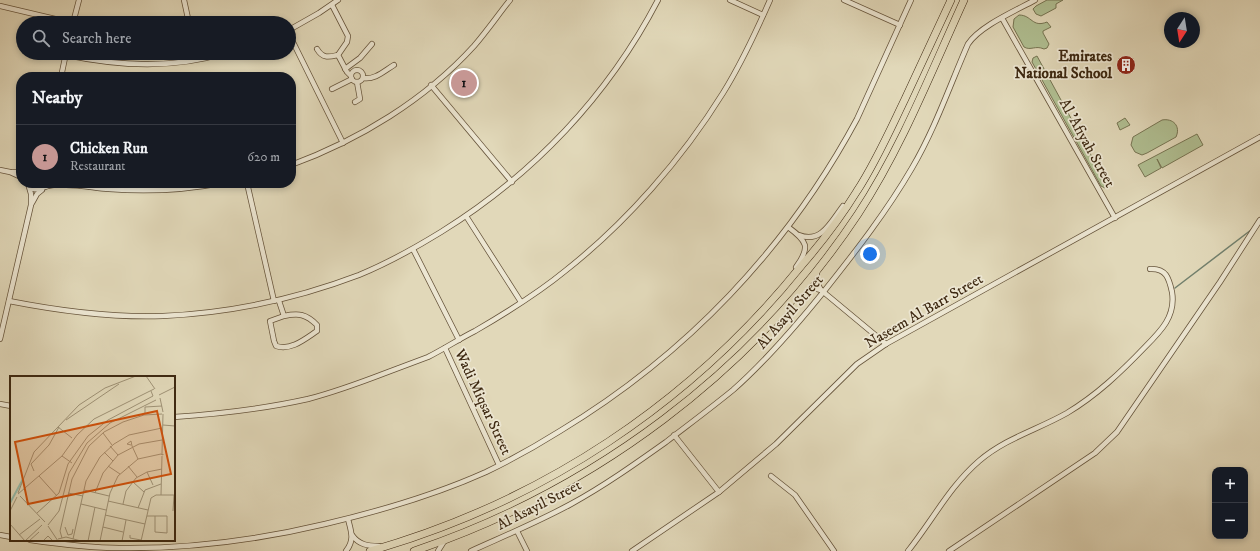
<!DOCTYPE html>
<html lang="en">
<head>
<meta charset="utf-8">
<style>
  body { margin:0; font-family:"IM FELL DW Pica",serif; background:#242831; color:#f1f3f6 }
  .controls { position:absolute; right:12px; bottom:12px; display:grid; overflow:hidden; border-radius:8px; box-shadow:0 2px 6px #0003 }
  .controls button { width:36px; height:36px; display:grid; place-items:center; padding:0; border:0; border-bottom:1px solid #363941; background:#171b24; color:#f1f3f6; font:20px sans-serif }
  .compass { position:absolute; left:1164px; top:12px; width:36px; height:36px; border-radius:50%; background:#171b24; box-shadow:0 2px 6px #0003; rotate:192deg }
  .you { position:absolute; left:870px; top:254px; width:14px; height:14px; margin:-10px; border:3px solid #fff; border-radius:50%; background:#1a73e8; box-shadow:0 0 0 6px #1a73e833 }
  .badge { display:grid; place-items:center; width:26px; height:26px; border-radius:50%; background:#c59692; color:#111; font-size:13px; font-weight:700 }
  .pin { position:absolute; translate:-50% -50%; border:2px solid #fff; box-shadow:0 1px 4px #0006 }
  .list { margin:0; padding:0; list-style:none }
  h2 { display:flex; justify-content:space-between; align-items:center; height:52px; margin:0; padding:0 16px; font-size:17px }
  h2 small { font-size:13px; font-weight:400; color:#9ea1a6 }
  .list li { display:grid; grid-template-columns:26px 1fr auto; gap:12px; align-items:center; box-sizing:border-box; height:64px; padding:0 16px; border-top:1px solid #363941 }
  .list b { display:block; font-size:15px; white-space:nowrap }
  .list p { margin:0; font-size:13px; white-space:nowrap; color:#9ea1a6 }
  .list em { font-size:13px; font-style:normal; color:#9ea1a6 }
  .icon { flex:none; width:22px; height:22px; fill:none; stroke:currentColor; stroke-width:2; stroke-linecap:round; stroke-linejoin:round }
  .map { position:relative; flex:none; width:1260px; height:551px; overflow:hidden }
  .search { position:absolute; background:#171b24; box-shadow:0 2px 6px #0003; left:16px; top:16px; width:280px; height:44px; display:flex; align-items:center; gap:10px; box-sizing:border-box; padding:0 14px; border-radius:22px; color:#9ea1a6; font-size:15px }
  .panel { position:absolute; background:#171b24; box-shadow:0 2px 6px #0003; left:16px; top:72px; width:280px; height:116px; border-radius:16px }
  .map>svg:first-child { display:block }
</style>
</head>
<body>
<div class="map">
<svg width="1260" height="551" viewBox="0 0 1260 551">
  <rect width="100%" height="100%" fill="#e1d8b9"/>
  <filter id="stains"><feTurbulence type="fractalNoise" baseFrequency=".005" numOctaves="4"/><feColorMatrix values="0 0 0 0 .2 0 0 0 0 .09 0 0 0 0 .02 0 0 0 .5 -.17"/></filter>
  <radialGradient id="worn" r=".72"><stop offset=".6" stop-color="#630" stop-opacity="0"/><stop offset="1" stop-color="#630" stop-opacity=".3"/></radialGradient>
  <g fill="#b0bf92" stroke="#767452">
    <polygon points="1047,0 1063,0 1056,4 1056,8 1041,16 1036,14 1033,9 1036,6"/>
    <path d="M1019,15C1032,15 1032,28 1047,22L1051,27L1043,31V33L1049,44L1047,48L1044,49C1035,45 1031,51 1024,47L1013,27L1014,19Z"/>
    <polygon points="1037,56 1103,177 1109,180 1108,186 1105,188 1101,186 1032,62 1033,58"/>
    <polygon points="1125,118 1130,125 1120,130 1117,123"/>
    <path d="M1162,120C1173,118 1181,126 1176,137L1147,153L1142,155L1135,152L1131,145L1133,137Z"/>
    <polygon points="1197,134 1203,145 1162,168 1157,159 1161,168 1145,177 1138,165"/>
  </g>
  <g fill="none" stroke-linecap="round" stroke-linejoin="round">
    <polyline stroke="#72806d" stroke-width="1.5" points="1175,288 1251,230"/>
    <defs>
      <g id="minor">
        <polyline points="184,0 189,23"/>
        <polyline points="730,0 763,15"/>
        <polyline points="844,0 900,25"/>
        <polyline points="332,5 348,36 347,42 338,55 347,72 350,75"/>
        <polyline points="0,6 72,23"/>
        <polyline points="1002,18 1115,218"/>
        <polyline points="73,23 79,0"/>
        <polyline points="289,30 319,13 338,0"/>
        <polyline points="289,34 343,143"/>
        <path d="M317,49C323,59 329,57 338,55"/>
        <path d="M66,55C118,66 174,69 225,53"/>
        <polyline points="345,69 360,58 372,44"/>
        <circle cx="357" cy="76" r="6"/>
        <polyline points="61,77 66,53"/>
        <path d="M363,78C375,80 384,71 394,65"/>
        <polyline points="431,85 512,182"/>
        <polyline points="332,89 352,79"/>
        <polyline points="355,102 360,99 357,82"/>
        <path d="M291,165C359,140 425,100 474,46C487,31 498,15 510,0"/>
        <polyline points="0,170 10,172 21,177"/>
        <polyline points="12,172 21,172"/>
        <path d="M27,183C33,193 39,189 48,186C54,185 61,184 66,185C81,185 95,188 109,189C147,192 185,190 222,183"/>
        <polyline points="247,183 274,301"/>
        <polyline points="32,203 37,194 42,190"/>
        <polyline points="466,216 521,302"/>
        <path d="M788,227C807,241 811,247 796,267"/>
        <path d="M799,235C821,244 831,222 843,206"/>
        <polyline points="413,249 459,340"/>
        <polyline points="817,271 817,283 821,290"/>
        <polyline points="802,289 810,287 821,290 886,344"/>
        <path d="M9,301C60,311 111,318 163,316C230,313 296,299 359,275C388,263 415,248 441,232C533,175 608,96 658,0"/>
        <path d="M279,301L284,316L270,321L274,341L276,346C291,351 305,339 317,331V325C306,314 299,313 284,316"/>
        <polyline points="0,339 31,205 31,194 29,187"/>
        <polyline points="445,348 499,465"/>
        <polyline points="0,404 11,406"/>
        <path d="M174,417C219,414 263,409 308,399C335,392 362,382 388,372C401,367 415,362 428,357C444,349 459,339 475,331C506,313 537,294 565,271C626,223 682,159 723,93C741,64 756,32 770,0"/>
        <polyline points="674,435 719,492"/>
        <polyline points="771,476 795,495 834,551"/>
        <polyline points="517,531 527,551"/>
        <polyline points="0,535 11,537"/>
        <path d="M352,535C359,545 368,546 379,546"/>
        <path d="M30,540C59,544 89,548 119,548C188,549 258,540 325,524C380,511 435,495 486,472C511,460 536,446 560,431C686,355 787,249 857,119L911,0"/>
        <path d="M346,551C355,540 351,531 348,519"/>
        <polyline points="438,551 445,540"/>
        <path d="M471,551C504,536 538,522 571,504C604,486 635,464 666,442C688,425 711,408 733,390C767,360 796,326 825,290C856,251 887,211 912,168C935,129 950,85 968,44C980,26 1015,11 1035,0"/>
        <polyline points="632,551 719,492 776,444 857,364 886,344 1260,137"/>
        <path d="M908,551C932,521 950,486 979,461C1006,438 1037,430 1067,413C1097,395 1121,372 1145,347C1161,331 1176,316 1172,292C1169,278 1166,268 1150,269"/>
        <polyline points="949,551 1095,453 1117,432 1220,282 1260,220"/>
      </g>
      <g id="primary">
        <path d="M370,551C542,502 690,404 802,265C822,242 841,217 857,191C876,162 890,130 905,99C920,66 936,33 951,0"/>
        <path d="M414,551C593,491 753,372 858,214C902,147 931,72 964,0"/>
      </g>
    </defs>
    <use href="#minor" stroke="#66543b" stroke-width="6"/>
    <use href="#primary" stroke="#3d2811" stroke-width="8"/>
    <use href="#minor" stroke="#ece6d2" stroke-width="4.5"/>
    <use href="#primary" stroke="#e1d8b9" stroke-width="7"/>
  </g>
  <defs>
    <symbol id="building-disc" viewBox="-11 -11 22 22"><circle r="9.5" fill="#8f2418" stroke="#ece6d2"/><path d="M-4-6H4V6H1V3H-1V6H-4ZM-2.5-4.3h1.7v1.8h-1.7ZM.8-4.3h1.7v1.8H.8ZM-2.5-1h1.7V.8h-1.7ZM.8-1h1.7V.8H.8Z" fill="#fff"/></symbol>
  </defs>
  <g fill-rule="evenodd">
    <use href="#building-disc" x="1115" y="54" width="22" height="22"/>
  </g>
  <g text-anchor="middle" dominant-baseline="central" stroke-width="3.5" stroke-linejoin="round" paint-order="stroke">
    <g font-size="15" font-weight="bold" fill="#3d2811" stroke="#ece6d2" text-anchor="end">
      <text x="1112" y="56">Emirates<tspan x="1112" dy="17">National School</tspan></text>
    </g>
    <g font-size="15" fill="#3d2811" stroke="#ece6d2">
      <text transform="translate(1087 143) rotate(61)">Al 'Afiyah Street</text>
      <text transform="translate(924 311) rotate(-30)">Naseem Al Barr Street</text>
      <text transform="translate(790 312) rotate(-49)">Al Asayil Street</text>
      <text transform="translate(483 402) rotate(65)">Wadi Miqsar Street</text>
      <text transform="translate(539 505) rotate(-27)">Al Asayil Street</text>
    </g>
  </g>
  <g transform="translate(10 376)">
    <rect width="165" height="165" fill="#e1d8b9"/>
    <path fill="none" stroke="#95bbaa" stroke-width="2" d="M0,127L13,103"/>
    <path fill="none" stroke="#9f9276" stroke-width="1" d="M136,0L145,13M149,19L165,11M150,22L153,36M135,38V31L152,30M56,44L109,8M153,49L165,50M48,51L62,62M93,57L102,69M121,69L117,68L121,65L122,70M100,70L108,79M122,70L128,83M94,76L103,85M152,77L153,38M52,80L62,87M98,90L110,98M118,90L127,101M24,95L21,88L39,69L49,51M137,96L143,109M165,97V79M29,100L47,120M123,106L134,116M74,114L99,120M8,117L24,76L69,29L95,12L126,0M58,117L73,120M85,117L93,97L108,79L129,68L152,64M8,118L52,80L67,59L84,43L144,13M151,119L152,80M10,120L35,146M98,125L138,134M71,128L96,134M113,128L116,115L126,102L137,96L152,93M128,132L135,114L151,108M0,135L7,121M163,135L164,119M27,137L49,117L58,88L78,60L98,44L143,20L141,15M95,139L135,148M137,140H157V157L145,156V140M0,148L15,165M38,149L49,135L59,97L77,67L100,47L146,24M38,150L48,165M55,151L58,159L62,158L63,153M93,151L113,156M9,159L30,143M120,159V162L131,164M52,162L50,155L62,103L79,70L94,56L113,46L134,39L152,38M48,163L56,161L71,165M63,163L76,105L90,81L104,68L119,59L152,52M15,165L32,149M19,165L29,156M33,165L38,160L43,165M78,165L85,131M90,165L100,117L108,100L128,83L151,78L153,79V78H151M112,165L116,144M131,165L141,122L146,119H165"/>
    <path fill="#ce520d" fill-opacity="0.15" stroke="#ce520d" stroke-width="2" d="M147,35L161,98L18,128L5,66Z"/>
    <rect width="165" height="165" fill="none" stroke="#3d2811" stroke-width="2"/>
  </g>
  <rect width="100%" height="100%" filter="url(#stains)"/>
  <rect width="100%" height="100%" fill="url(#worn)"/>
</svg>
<div class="controls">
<button>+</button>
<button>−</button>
</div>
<svg class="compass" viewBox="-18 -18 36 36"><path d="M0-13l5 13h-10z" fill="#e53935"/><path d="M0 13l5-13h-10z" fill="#9ea1a6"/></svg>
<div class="you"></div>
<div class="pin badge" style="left:464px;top:83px">1</div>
<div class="search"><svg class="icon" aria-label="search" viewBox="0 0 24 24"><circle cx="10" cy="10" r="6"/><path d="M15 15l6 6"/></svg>Search here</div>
<section class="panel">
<h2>Nearby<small></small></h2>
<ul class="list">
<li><span class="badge">1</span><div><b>Chicken Run</b><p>Restaurant</p></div><em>620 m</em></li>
</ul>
</section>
</div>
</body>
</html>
